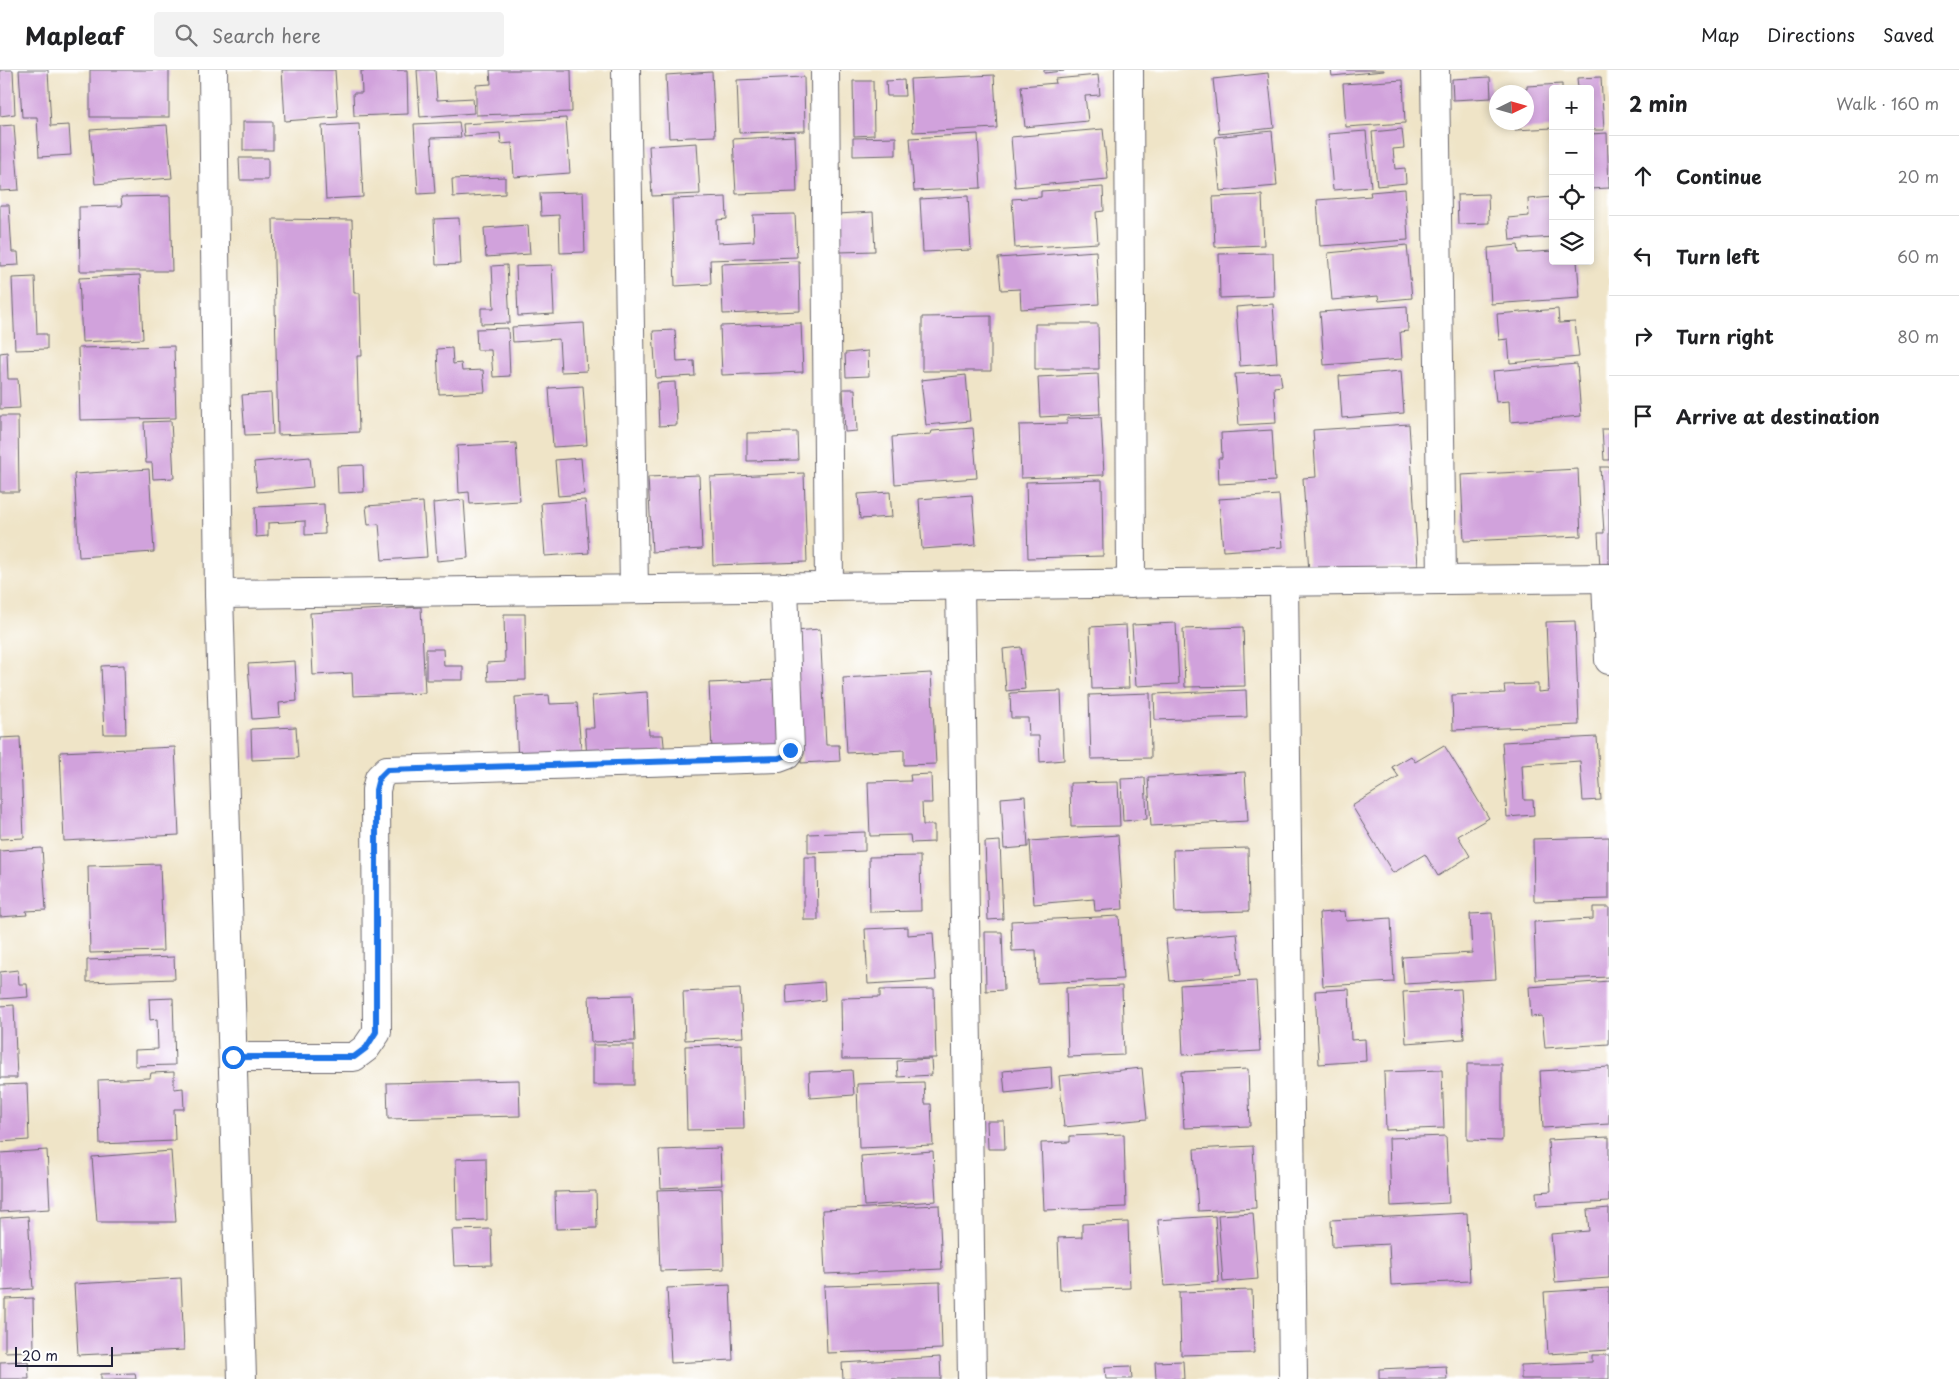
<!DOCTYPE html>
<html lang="en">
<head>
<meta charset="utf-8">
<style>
  body { margin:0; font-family:"Playpen Sans",sans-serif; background:#f2f2f2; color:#202124 }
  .controls { position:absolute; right:15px; top:15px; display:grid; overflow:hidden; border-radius:5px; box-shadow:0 2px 8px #0003 }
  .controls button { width:45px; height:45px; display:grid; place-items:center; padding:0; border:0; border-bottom:1px solid #e0e0e0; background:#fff; color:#202124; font:25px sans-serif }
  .compass { position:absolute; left:1489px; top:15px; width:45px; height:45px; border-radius:50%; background:#fff; box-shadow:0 2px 8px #0003; rotate:85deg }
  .scale { position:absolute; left:15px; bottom:12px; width:98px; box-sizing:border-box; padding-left:5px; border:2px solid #22223b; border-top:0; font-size:14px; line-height:18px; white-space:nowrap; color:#22223b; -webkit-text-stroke:4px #fff; paint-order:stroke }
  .stop { position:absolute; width:15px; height:15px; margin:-11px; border:4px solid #1a73e8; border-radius:50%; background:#fff }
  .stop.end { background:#1a73e8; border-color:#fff; box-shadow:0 1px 5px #0008 }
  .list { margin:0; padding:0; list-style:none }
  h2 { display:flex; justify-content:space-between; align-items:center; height:65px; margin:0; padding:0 20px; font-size:21px }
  h2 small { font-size:16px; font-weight:400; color:#757577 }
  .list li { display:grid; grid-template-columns:32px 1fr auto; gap:15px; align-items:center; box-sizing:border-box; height:80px; padding:0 20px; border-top:1px solid #e0e0e0 }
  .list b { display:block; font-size:19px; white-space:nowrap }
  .list em { font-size:16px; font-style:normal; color:#757577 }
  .icon { flex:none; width:28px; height:28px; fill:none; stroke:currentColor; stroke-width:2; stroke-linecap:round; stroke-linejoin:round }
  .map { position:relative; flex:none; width:1609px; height:1309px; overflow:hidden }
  header { display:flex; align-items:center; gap:30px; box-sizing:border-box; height:70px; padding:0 25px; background:#fff; border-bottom:1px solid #e0e0e0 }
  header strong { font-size:24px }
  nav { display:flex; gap:28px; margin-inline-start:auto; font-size:18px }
  .search { width:350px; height:45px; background:#f2f2f2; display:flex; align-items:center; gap:12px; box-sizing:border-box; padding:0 18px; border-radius:5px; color:#757577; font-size:19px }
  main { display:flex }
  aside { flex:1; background:#fff }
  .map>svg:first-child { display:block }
</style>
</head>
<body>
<header>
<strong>Mapleaf</strong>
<div class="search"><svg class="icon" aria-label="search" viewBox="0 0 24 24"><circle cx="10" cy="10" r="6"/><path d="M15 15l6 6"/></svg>Search here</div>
<nav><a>Map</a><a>Directions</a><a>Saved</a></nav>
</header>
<main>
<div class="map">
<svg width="1609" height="1309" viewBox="0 0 1609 1309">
  <rect width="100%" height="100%" fill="#fff"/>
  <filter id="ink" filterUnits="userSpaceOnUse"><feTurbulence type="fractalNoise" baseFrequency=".02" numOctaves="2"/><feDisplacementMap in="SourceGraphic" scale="10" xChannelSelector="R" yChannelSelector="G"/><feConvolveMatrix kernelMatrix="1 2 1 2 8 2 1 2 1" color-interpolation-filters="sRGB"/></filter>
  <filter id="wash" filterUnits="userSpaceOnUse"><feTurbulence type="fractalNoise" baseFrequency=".0096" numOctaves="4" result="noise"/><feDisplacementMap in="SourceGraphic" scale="20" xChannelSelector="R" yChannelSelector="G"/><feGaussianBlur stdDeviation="1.12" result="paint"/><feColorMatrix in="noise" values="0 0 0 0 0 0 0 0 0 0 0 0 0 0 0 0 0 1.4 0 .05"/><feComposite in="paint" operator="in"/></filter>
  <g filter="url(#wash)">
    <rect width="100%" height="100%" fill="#efe4c7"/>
    <g id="blocks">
      <g fill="#d1a2dc">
        <polygon points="0,0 13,0 15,44 0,46"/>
        <polygon points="19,0 48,0 51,56 69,55 71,85 39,87 37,47 22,47"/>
        <rect x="90" y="0" width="79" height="47"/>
        <polygon points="282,0 335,0 338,47 285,51"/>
        <polygon points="407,0 408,44 354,46 353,23 362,23 361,1"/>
        <polygon points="417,0 435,0 437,30 473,28 474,43 420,47"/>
        <polygon points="490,0 571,0 572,42 476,45 476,15 491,14"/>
        <polygon points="1044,0 1064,0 1064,1 1044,3"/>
        <polygon points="1331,0 1384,0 1384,1 1332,6"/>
        <polygon points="712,2 715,66 669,68 666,5"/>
        <polygon points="1268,3 1274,58 1219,64 1213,9"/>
        <polygon points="994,5 997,58 913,62 910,9"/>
        <polygon points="1098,5 1100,25 1085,26 1088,51 1025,57 1021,16 1056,13 1055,9"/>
        <polygon points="804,7 805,61 739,63 737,10"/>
        <polygon points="1490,7 1491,28 1453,30 1452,9"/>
        <polygon points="1601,7 1604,60 1590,60 1590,19 1578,19 1577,8"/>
        <polygon points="904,10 905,26 887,26 886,11"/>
        <polygon points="1403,10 1405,53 1346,57 1343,14"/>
        <polygon points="853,11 873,11 874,65 854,66"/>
        <polygon points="1562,14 1562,19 1553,19 1553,58 1515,60 1514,52 1526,52 1526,22 1513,22 1513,21 1527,19 1527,16"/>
        <polygon points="566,48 570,103 514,107 512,73 501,74 500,63 464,66 463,54"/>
        <rect x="243" y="52" width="30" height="28"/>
        <polygon points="459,52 461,67 431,68 435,123 418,124 414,54"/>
        <polygon points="359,54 363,127 326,129 322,56"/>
        <polygon points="14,55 19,120 0,121 0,56"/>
        <polygon points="167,55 172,108 95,114 90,60"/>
        <polygon points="1103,59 1108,109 1015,117 1011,67"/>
        <polygon points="1402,59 1404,78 1393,79 1395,99 1405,98 1406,113 1377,116 1372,62"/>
        <polygon points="1272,61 1277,116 1220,121 1215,67"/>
        <polygon points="1366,61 1371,117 1333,120 1328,64"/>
        <polygon points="1607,63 1609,118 1590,119 1590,64"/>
        <polygon points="978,64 981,118 914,121 910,68"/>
        <polygon points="795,66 797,122 736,124 733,69"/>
        <polygon points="896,67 896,85 853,86 853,68"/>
        <polygon points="697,73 700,124 652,126 649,76"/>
        <polygon points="239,88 268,88 268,110 240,110"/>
        <polygon points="505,107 505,124 453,127 452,109"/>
        <polygon points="1103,117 1104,141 1096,142 1098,173 1015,178 1012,129 1041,127 1041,121"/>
        <polygon points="1405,119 1408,170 1320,176 1317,130 1371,126 1370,122"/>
        <polygon points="583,122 585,182 560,183 559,145 541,146 540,123"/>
        <polygon points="1488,124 1489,153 1458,154 1457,125"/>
        <polygon points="1262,125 1264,175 1215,177 1213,127"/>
        <polygon points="170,126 172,201 80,201 79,137 122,136 121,127"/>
        <polygon points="968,126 971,180 923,182 920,129"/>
        <polygon points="726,127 727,149 717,150 718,173 754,171 753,145 795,144 797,187 710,190 711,214 675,216 672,129"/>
        <polygon points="1553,127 1553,167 1510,170 1508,148 1529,146 1528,129"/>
        <polygon points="0,135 9,135 12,182 18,182 19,195 0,196"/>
        <polygon points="873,142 875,181 840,182 838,144"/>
        <polygon points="459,148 461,194 436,195 434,149"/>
        <polygon points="273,149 352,150 354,223 360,223 362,286 357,286 359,362 278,365"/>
        <polygon points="528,155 530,184 486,187 484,158"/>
        <polygon points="1407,175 1412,228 1379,231 1378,226 1332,230 1328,183"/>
        <polygon points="1518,175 1519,183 1553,181 1553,191 1577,191 1580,228 1491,234 1488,178"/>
        <polygon points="1096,181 1099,234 1021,239 1020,219 1001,220 998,188"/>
        <polygon points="1273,183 1274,226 1220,228 1219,184"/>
        <polygon points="799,191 800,241 723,244 721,194"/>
        <polygon points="507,195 510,253 481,254 481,238 494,238 492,196"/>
        <polygon points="552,195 554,244 518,246 516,196"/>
        <polygon points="140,205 143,269 82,272 79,208"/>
        <polygon points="35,207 37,264 47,264 47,279 15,280 12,208"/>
        <polygon points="1273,234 1277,293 1240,296 1236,237"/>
        <polygon points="1407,236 1408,261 1400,262 1402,289 1324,295 1320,242"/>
        <polygon points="1558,239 1559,253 1575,252 1579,287 1510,293 1508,269 1499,270 1497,244"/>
        <polygon points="991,246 991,301 922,301 922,247"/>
        <polygon points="584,253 587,301 561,302 559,269 513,272 512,257"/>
        <polygon points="801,253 803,302 722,305 720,256"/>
        <polygon points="1035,254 1098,254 1099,299 1035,299"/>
        <polygon points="508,258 510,306 493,307 491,280 477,280 476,259"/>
        <polygon points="675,260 677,292 694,291 695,306 656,308 653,261"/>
        <polygon points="174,276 176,348 80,350 78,278"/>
        <polygon points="452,278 453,294 461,293 462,301 483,300 485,322 439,324 437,279"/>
        <polygon points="868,281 869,306 846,307 845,283"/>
        <polygon points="7,282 8,309 18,309 20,338 0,339 0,283"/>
        <polygon points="1577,294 1581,346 1510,352 1509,331 1496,332 1493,301"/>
        <polygon points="1401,301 1404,343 1342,348 1339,306"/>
        <polygon points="1280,302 1282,316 1274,317 1276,353 1239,355 1235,304"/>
        <polygon points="1098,304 1100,344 1040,347 1038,307"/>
        <polygon points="966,305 970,351 926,355 921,310"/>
        <polygon points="675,312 677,355 659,356 657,313"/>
        <polygon points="583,316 587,375 553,377 549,318"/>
        <polygon points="843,319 855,319 857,361 845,362"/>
        <polygon points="271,323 273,364 245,365 242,325"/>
        <polygon points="0,346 18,346 19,422 0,422"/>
        <polygon points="1101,347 1104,405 1021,408 1019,355 1067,354 1067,348"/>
        <polygon points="171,351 174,408 153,409 152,393 146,393 144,352"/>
        <polygon points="1409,354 1418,496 1309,503 1303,408 1316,407 1313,360"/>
        <polygon points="973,358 977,408 895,414 892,367 931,364 932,361"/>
        <polygon points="1602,359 1609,359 1609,390 1604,390"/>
        <polygon points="1272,360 1275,411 1219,414 1218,388 1222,388 1221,363"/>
        <polygon points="797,362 798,390 747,391 747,363"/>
        <polygon points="516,373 520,431 470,434 469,422 459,423 457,376"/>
        <polygon points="310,387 313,417 257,422 254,392"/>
        <polygon points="581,388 584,424 558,426 555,390"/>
        <polygon points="363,395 364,422 338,423 337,396"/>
        <polygon points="1600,397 1609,397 1609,498 1600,498 1598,463 1604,463"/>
        <polygon points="149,399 154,482 79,487 74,404"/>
        <polygon points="1578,399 1581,466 1464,471 1461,405"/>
        <polygon points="804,403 807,492 713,495 710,407"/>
        <polygon points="699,405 702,479 652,482 648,407"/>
        <polygon points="1102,410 1103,486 1028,488 1026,412"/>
        <polygon points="890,422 892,447 860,449 858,424"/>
        <polygon points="972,425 976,475 922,479 919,429"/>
        <polygon points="1279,425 1283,477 1223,481 1219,429"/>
        <polygon points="464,430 468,488 437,491 433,433"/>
        <polygon points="585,430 589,483 545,486 541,433"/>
        <polygon points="423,432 427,487 382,490 379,454 368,455 366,436"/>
        <polygon points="324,434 325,464 305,465 305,451 268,453 268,466 256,467 255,437"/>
        <polygon points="421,537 425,623 353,626 352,603 313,605 310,543"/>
        <polygon points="504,544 525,544 526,610 488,611 487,593 505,592"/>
        <polygon points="1575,551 1579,655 1453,660 1452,625 1505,623 1504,615 1538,614 1538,622 1549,621 1546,552"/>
        <polygon points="1176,553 1179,614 1136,616 1132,555"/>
        <polygon points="1126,555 1129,618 1092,619 1090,557"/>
        <polygon points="1243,557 1245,616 1185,617 1183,559"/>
        <polygon points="820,559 826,675 839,675 840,691 801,693 795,561"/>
        <polygon points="1021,577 1025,619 1006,621 1003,579"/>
        <polygon points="426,579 443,579 444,596 463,596 463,610 426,610"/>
        <polygon points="295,591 297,631 279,633 280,647 252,649 248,594"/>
        <polygon points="124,595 126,664 104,664 101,596"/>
        <polygon points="931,603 936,694 904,695 904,680 847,683 843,608"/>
        <polygon points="777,610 781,677 712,681 709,613"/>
        <polygon points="1246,620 1247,647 1155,650 1154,624"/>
        <polygon points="1061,621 1064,690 1040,692 1039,666 1029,666 1028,648 1011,648 1010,623"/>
        <polygon points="647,622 649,665 663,665 665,685 587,689 585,658 594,658 592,626"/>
        <polygon points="1150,623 1151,688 1091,689 1089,625"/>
        <polygon points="549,625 550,634 577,633 582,689 518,693 515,627"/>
        <polygon points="296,657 298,688 252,690 251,659"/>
        <polygon points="20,667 24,768 0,769 0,668"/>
        <polygon points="1597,667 1601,730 1583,731 1580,691 1522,695 1524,730 1533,730 1534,745 1507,747 1502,672"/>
        <polygon points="1444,675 1489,748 1458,766 1470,786 1438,806 1425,784 1393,803 1352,736 1399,707 1392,697 1411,686 1415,692"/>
        <polygon points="175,677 179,765 64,771 60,682"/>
        <polygon points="1245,702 1248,751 1151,756 1148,707"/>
        <polygon points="931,704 932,733 922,733 923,755 934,755 934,772 911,773 910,765 870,766 868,712 911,711 910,705"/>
        <polygon points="1145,708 1147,749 1123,751 1121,709"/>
        <polygon points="1118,712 1120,756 1071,757 1070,713"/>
        <polygon points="1025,726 1028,777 1004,779 1001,728"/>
        <polygon points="865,762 865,781 808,783 808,764"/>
        <polygon points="1118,765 1123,839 1095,841 1094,829 1034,834 1030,771"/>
        <polygon points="1609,767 1609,829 1534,831 1533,769"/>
        <polygon points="1000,771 1003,849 988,850 985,772"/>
        <polygon points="42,778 46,840 26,841 27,845 0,847 0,781"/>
        <polygon points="1248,778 1249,841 1175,843 1173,780"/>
        <polygon points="920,786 921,841 870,842 869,787"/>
        <polygon points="804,787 817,787 818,850 804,850"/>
        <polygon points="160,794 163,881 90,883 88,796"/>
        <polygon points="1593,837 1609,837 1609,907 1536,910 1534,852 1593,849"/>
        <polygon points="1345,841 1346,851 1391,848 1394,912 1323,916 1319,843"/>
        <polygon points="1492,843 1496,909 1404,914 1402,887 1472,883 1470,844"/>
        <polygon points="1119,846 1123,909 1037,913 1036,880 1012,881 1011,851"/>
        <polygon points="908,857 908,865 933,863 936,910 868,914 865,859"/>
        <polygon points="985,862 1002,862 1004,920 986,921"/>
        <polygon points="1237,863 1241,905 1170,911 1166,869"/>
        <polygon points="174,887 175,909 87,912 87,890"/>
        <polygon points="18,900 19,914 27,914 28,927 0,929 0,902"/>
        <polygon points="1256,911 1260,981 1183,985 1180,915"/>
        <polygon points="1609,911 1609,974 1545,978 1542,946 1531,947 1529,917"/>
        <polygon points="824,912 825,930 787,934 786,915"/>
        <polygon points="1122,916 1124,985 1068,987 1066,918"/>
        <polygon points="740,919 743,967 685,970 683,922"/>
        <polygon points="934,919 936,988 842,989 841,928 880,927 880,920"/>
        <polygon points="1349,919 1351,970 1365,969 1366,991 1319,994 1315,921"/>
        <polygon points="1461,919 1464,969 1406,973 1403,922"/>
        <polygon points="633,925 635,971 591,972 589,926"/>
        <polygon points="173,928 175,995 135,996 135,980 158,979 157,949 150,950 149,929"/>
        <polygon points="14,935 17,1008 0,1008 0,936"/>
        <polygon points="742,974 744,1059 687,1060 685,976"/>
        <rect x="593" y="975" width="41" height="40"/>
        <polygon points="931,989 932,1005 898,1007 897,991"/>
        <polygon points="1467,994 1502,994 1502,1071 1467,1070"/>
        <polygon points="1051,997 1052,1018 1005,1023 1003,1001"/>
        <polygon points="1609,997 1609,1054 1543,1058 1540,1001"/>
        <polygon points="1142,998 1147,1049 1064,1057 1059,1006"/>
        <polygon points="1248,999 1250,1056 1184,1058 1181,1002"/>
        <polygon points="852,1000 854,1025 810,1028 809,1002"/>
        <polygon points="1442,1000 1444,1058 1386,1060 1384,1002"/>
        <polygon points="174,1002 174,1019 183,1018 184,1039 174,1039 175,1071 100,1074 98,1010 150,1008 151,1003"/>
        <polygon points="519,1010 520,1046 388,1049 387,1013"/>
        <polygon points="924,1012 925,1034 931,1034 933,1075 859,1078 857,1014"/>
        <polygon points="27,1014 29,1070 0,1072 0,1015"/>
        <polygon points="987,1051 1004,1051 1005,1079 988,1079"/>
        <polygon points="1124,1064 1126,1137 1044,1140 1041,1073 1070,1072 1070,1066"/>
        <polygon points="1446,1066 1449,1133 1391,1136 1389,1068"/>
        <polygon points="1609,1067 1609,1132 1537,1136 1536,1122 1551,1121 1548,1070"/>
        <polygon points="1253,1076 1256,1138 1198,1141 1194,1079"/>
        <polygon points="720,1078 722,1115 661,1118 659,1080"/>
        <polygon points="47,1080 50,1139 0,1142 0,1083"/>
        <polygon points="171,1081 176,1152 97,1152 92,1087"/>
        <polygon points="933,1081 936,1131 864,1136 861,1086"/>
        <polygon points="486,1088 487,1150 457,1151 456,1089"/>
        <polygon points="722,1118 724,1199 660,1201 657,1120"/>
        <polygon points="596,1121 597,1158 556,1159 555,1122"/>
        <polygon points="939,1135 942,1199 825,1204 822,1140"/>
        <polygon points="1609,1138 1609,1208 1555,1212 1551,1164 1589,1161 1587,1140"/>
        <polygon points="1253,1143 1258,1209 1223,1212 1218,1145"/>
        <polygon points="1467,1143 1470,1211 1391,1215 1389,1174 1332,1177 1331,1150"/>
        <polygon points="28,1146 33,1219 0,1221 0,1148"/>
        <polygon points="1215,1146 1219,1212 1164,1216 1158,1150"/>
        <polygon points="1128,1152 1130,1218 1060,1220 1058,1168 1082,1167 1082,1154"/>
        <polygon points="491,1159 492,1195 454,1196 452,1160"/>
        <polygon points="181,1208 184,1280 78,1285 74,1214"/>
        <polygon points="940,1212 942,1279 827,1283 824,1216"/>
        <polygon points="730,1215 733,1290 671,1293 667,1218"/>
        <polygon points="1609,1218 1609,1280 1548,1284 1544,1222"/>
        <polygon points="1252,1220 1254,1283 1181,1285 1179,1222"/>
        <polygon points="33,1228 34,1281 5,1282 5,1229"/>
        <polygon points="1592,1285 1609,1285 1609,1309 1521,1309 1521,1295 1592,1292"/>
        <polygon points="940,1287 941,1309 843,1309 842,1293"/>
        <polygon points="28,1291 29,1309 0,1309 0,1292"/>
        <polygon points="1183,1291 1184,1309 1156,1309 1155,1292"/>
        <polygon points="1131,1296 1132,1309 1106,1309 1105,1297"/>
        <polygon points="1446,1296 1447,1309 1379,1309 1379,1299"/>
        <polygon points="135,1303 136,1309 101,1309 101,1304"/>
      </g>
    </g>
  </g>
  <g filter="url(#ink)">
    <use href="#blocks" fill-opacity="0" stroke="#6a666c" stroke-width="1"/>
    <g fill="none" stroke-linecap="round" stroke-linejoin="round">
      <defs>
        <g id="street">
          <polyline points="213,0 219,524 242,1309"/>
          <polyline points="626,0 634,519"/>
          <polyline points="825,0 829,517"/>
          <polyline points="1129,0 1131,514"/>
          <polyline points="1435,0 1442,510"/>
          <polyline points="1606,508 1609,590"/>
          <polyline points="1284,512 1293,1309"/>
          <polyline points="960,516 972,1309"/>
          <polyline points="219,524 1609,508"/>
          <polyline points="233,987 354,987 366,978 377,962 376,720 379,708 387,700 779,688 787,685 790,680 784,517"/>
        </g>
      </defs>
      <use href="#street" stroke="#6a666c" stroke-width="30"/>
      <use href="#street" stroke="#fff" stroke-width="28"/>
    </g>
  </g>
  <g fill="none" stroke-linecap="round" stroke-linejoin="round" filter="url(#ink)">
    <polyline stroke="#1a73e8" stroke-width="6" points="233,987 354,987 366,978 376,962 376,720 379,708 387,700 779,688 787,685 790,680"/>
  </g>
</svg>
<div class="controls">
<button>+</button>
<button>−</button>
<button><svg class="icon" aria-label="locate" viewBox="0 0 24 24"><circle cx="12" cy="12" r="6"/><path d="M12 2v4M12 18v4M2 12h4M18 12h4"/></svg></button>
<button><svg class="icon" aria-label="layers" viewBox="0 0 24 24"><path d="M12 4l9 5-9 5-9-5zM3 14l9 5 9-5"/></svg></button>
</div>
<svg class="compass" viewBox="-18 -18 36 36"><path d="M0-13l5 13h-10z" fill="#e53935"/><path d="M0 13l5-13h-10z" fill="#757577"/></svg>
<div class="scale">20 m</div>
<div class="stop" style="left:233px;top:987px"></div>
<div class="stop end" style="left:790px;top:680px"></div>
</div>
<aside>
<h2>2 min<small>Walk · 160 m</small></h2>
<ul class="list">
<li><svg class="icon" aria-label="ahead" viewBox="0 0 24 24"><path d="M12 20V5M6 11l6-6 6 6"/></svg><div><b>Continue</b></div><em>20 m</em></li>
<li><svg class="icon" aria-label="left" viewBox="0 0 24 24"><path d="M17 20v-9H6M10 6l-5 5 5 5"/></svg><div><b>Turn left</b></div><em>60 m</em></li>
<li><svg class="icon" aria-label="right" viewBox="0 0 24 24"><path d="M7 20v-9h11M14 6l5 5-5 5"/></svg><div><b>Turn right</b></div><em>80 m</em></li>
<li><svg class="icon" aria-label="arrive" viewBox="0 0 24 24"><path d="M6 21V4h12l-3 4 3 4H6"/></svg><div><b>Arrive at destination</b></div></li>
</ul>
</aside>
</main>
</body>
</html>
